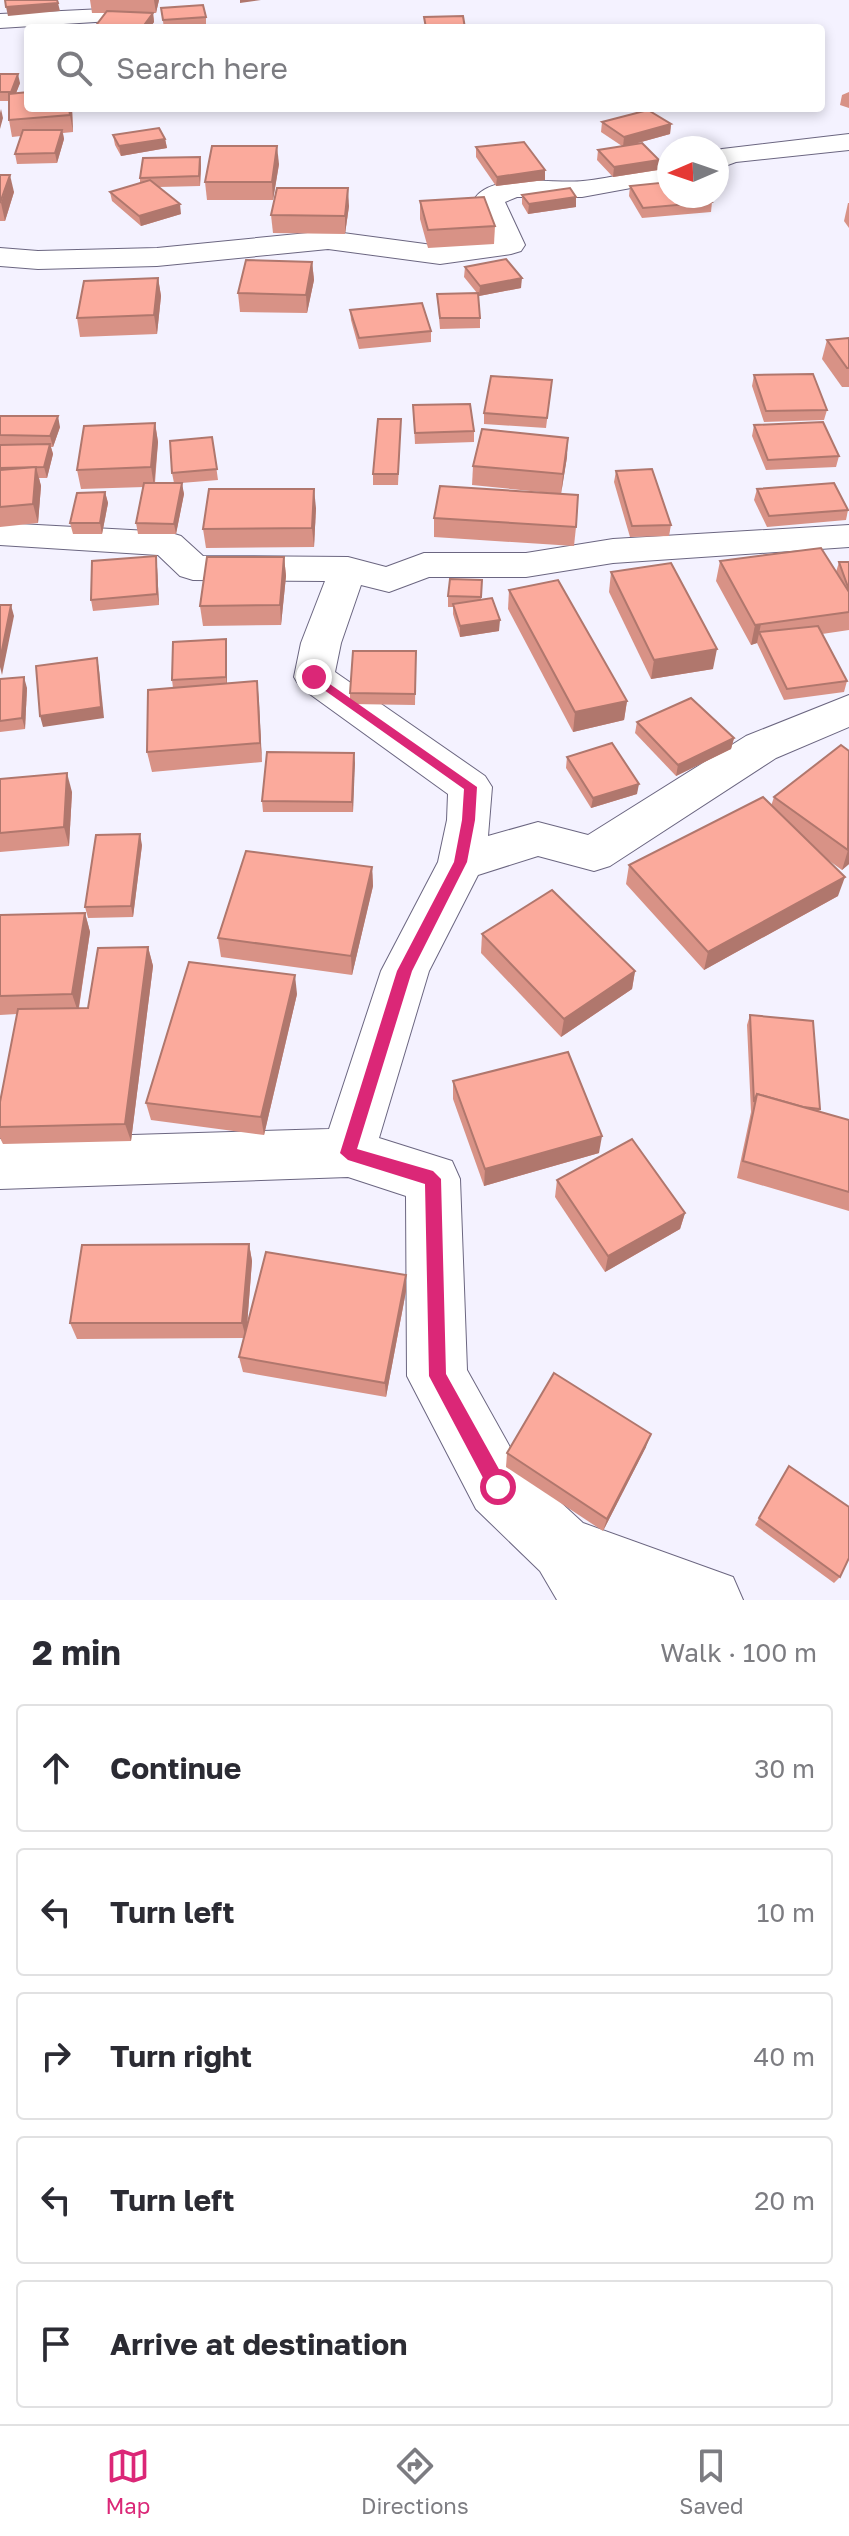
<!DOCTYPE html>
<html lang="en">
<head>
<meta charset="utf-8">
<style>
  body { margin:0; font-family:"Golos Text",sans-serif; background:#f7f7f7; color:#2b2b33 }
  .compass { position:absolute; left:657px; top:136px; width:72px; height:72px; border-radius:50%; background:#fff; box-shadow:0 4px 12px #0003; rotate:268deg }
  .stop { position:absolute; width:24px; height:24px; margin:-18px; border:6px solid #db2777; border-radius:50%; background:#fff }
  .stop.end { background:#db2777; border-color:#fff; box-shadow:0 2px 8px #0008 }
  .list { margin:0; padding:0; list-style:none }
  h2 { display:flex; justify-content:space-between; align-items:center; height:104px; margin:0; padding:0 32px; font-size:34px }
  h2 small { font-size:26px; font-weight:400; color:#7c7c81 }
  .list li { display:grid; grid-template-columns:52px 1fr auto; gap:24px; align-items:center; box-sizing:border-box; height:128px; margin:0 16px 16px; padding:0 16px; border:2px solid #e1e1e2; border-radius:8px }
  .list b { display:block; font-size:30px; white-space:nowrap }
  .list em { font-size:26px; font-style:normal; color:#7c7c81 }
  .icon { flex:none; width:44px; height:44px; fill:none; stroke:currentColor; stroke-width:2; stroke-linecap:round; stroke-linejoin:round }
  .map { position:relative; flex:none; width:849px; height:1600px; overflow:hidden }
  .search { position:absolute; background:#fff; box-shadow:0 4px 12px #0003; left:24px; right:24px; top:24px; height:88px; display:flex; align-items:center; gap:20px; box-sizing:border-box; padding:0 28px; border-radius:8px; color:#7c7c81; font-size:30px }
  .sheet { height:824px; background:#fff }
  nav { display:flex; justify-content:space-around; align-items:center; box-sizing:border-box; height:112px; border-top:2px solid #e1e1e2; background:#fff; font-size:22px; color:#7c7c81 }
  nav a { display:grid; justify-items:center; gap:4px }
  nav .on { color:#db2777 }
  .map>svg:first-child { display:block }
</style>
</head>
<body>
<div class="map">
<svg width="849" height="1600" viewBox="0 0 849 1600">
  <rect width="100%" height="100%" fill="#f4f2ff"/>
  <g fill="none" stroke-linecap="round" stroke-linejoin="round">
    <defs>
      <g id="minor">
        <polygon points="103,9 114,16 111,21 0,28 0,14"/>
        <polygon points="849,134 849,150 736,162 717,169 717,151 722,149"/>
        <path d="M669,165V181L582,197H517L505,202L525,245L521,251L511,254L440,264L328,249L157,266L38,269L0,266V248L38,251L157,248L328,231L440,246L494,239L475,198C493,172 555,184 583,181C612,178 641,170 669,165Z"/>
        <polygon points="0,523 168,532 181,536 203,556 348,557 386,567 424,553 526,553 613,539 849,525 849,547 613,563 526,577 429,577 389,592 361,585 341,643 335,672 485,776 492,787 488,836 538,822 588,835 746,736 849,695 849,727 776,758 610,866 594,871 538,856 478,875 429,971 379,1138 452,1161 460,1179 467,1370 520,1465 583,1523 733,1577 743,1600 557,1600 540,1571 476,1509 407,1376 406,1196 348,1177 0,1189 0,1139 329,1129 381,971 438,862 447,820 448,794 300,687 294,677 301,643 325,581 193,580 180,576 158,555 0,545"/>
      </g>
    </defs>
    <use href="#minor" stroke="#6b6681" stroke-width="2"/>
    <use href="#minor" fill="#fff" fill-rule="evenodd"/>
  </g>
  <g fill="#d89286">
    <polygon points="90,0 159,0 156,13 141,13 153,13 154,22 150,28 94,28 105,13 92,13"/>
    <polygon points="161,8 206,17 206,26 164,28"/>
    <polygon points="0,74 20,83 16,93 72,108 73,132 63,133 64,139 57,163 17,164 15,154 21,136 12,137 9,120 9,101 0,101"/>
    <polygon points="849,92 849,108 840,105 842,95"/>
    <polygon points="93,108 144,108 94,111"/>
    <polygon points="602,122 671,124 670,134 627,146 659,160 658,170 613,177 597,160 598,150 622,146 601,132"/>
    <polygon points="113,135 165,139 167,148 121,156 115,145"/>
    <polygon points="476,147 545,180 496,186 476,157"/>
    <polygon points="200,157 201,166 200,186 159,187 181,214 141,226 112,201 110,192 140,183 140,178"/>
    <polygon points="279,164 273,200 207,200 205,182"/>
    <polygon points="0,175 14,192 5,221 0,221"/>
    <polygon points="630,186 712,202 711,212 642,218 629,196"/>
    <polygon points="522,195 576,197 576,207 528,214 522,204"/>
    <polygon points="420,201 495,226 494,244 428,248 420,219"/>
    <polygon points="848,203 849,203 849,228 844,221"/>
    <polygon points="349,206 345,234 273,233 271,215"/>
    <polygon points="312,262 314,280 307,313 240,312 238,293"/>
    <polygon points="465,267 521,288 479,296 478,294 480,318 480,328 440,329 437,294 477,293 464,277"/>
    <polygon points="158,278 161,296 157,334 80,337 77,318"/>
    <polygon points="350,310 431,331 431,342 359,349 351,320"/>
    <polygon points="849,338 849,387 842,387 822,359 827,340"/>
    <polygon points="754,375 827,410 824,420 764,422 752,386"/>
    <polygon points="552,380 546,428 484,424 484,413"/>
    <polygon points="413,405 474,431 474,442 415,444"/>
    <polygon points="0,416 60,427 53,447 51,447 53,454 47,478 39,478 41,486 38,523 0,527"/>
    <polygon points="401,419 398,485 373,485 373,474"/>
    <polygon points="155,423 158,442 155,483 174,483 172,473 212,437 218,480 181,483 184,494 176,534 138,534 136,523 144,487 81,489 77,470"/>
    <polygon points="754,425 839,456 836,467 766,470 752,436"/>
    <polygon points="567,457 561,494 472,485 473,466"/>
    <polygon points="616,471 671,525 669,536 630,537 614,482"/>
    <polygon points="757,489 848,510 846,520 767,527 754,500"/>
    <polygon points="105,492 108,503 102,534 73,534 70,523"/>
    <polygon points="316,508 314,547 206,548 203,529"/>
    <polygon points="434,518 576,527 574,546 434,537"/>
    <polygon points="284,557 286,576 281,625 203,626 200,606"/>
    <polygon points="720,561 836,572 839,562 849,562 849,630 822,634 847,681 844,692 784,700 757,643 751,645 716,581"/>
    <polygon points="157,567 159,605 93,611 91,600"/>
    <polygon points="611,572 713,669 651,679 609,592"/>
    <polygon points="509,590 627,701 624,720 573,732 508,609"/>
    <polygon points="448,596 481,597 481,600 499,631 460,637 453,614 453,607 448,607"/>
    <polygon points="226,639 227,650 227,684 257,681 262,762 152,772 147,752 173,688 172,680"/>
    <polygon points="416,651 415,705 350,704 350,693"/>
    <polygon points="0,679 27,688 25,729 0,732"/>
    <polygon points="637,722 734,738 731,749 676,776 635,733"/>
    <polygon points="849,751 849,864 842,870 824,857 838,896 704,970 626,884 629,865 771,806 774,797"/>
    <polygon points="354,753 353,812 263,812 262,801"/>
    <polygon points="567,757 637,794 591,808 566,768"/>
    <polygon points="0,779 72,792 69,846 0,852"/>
    <polygon points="142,845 133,917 88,918 85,907"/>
    <polygon points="372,867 373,886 352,975 221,957 218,938"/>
    <polygon points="85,913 90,932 79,1008 88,1008 148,947 153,966 131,1141 3,1144 0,1138 0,1127 17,1014 0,1015 0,915"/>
    <polygon points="482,934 635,971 632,989 561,1037 481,953"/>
    <polygon points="297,994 264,1135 151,1120 146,1103"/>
    <polygon points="750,1015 820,1109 819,1112 849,1120 849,1211 737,1178 751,1112 747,1025"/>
    <polygon points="453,1081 599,1153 484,1186 453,1099"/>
    <polygon points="557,1180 685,1213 680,1229 605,1272 555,1197"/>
    <polygon points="249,1244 252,1261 247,1326 406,1275 406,1291 386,1397 243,1372 239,1357 244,1338 77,1339 70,1323"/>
    <polygon points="646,1447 603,1531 506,1467 507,1453"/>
    <polygon points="789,1466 840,1577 834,1583 755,1525"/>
  </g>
  <g fill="#b0776d">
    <polygon points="154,0 159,0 156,13"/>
    <polygon points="240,0 261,0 240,3"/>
    <polygon points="58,3 60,11 8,16 6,7"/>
    <polygon points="153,13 154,22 150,28 142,28"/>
    <polygon points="18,74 20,83 13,101 11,92"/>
    <polygon points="69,108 72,108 73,132 70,115"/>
    <polygon points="1,109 3,118 0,129 0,113"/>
    <polygon points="671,124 670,134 623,147 624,137"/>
    <polygon points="62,130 64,139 57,163 55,153"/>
    <polygon points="165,139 167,148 121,156 119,146"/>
    <polygon points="277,146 279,164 273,200 272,182"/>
    <polygon points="200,157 201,166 200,186 199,176"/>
    <polygon points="659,160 658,170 613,177 614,167"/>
    <polygon points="545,170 545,180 496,186 497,177"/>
    <polygon points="10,175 14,192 5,221 1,203"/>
    <polygon points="348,188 349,206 345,234 345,216"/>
    <polygon points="576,197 576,207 528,214 529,204"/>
    <polygon points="180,204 181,214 141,226 139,216"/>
    <polygon points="312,262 314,280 307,313 306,295"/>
    <polygon points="158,278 161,296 157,334 154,315"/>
    <polygon points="522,278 521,288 479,296 480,286"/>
    <polygon points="58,416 60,427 53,447 50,436"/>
    <polygon points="155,423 158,442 154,486 151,467"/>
    <polygon points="568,438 567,457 561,494 563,474"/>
    <polygon points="50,444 53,454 47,478 44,467"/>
    <polygon points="36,467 41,486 38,523 33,504"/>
    <polygon points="182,483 184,494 176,534 174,524"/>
    <polygon points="314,489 316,508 314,547 312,528"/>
    <polygon points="105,492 108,503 102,534 100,523"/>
    <polygon points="156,556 157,567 159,605 157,594"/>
    <polygon points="284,557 286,576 281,625 280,605"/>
    <polygon points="11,605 14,616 2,675 0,667 0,660"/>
    <polygon points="500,620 499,631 460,637 460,626"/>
    <polygon points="761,624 757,643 751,645 755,625"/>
    <polygon points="226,639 227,650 227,688 226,677"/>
    <polygon points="717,649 713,669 651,679 654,660"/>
    <polygon points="97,658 99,669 104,718 43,727 40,716"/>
    <polygon points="24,677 27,688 25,729 22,718"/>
    <polygon points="257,681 259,701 262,762 260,743"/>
    <polygon points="627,701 624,720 573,732 575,712"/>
    <polygon points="734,738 731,749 676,776 678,765"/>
    <polygon points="354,753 355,763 353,812 352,802"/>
    <polygon points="67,773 72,792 69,846 64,827"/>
    <polygon points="639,784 637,794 591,808 593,798"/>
    <polygon points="140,834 142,845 133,917 131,906"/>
    <polygon points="849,850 849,864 842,870 848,850"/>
    <polygon points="372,867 373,886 352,975 351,956"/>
    <polygon points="845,877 838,896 704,970 708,952"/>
    <polygon points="85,913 90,932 78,1012 72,994"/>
    <polygon points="148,947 153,966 131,1141 125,1124"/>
    <polygon points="635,971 632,989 561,1037 564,1019"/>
    <polygon points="295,975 297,994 264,1135 261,1117"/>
    <polygon points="602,1136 599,1153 484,1186 485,1169"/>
    <polygon points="685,1213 680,1229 605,1272 608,1256"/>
    <polygon points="249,1244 252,1261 246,1338 242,1323"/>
    <polygon points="406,1275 406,1291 386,1397 385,1383"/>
    <polygon points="651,1434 646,1447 603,1531 607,1519"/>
  </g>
  <g fill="#fbaa9c" stroke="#b0776d" stroke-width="2">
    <polygon points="5,0 57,0 58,3 6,7"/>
    <polygon points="203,5 206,17 163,20 161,8"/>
    <polygon points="107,11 153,13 142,28 94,28"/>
    <polygon points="463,16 465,28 426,28 424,17"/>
    <polygon points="0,74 18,74 11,92 0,92"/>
    <polygon points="28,92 28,108 69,108 70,115 9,120 9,94"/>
    <polygon points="648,110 671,124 624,137 602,122"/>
    <polygon points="159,128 165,139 119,146 113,135"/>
    <polygon points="23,130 62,130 55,153 15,154"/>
    <polygon points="524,142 545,170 497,177 476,147"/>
    <polygon points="642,143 659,160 614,167 598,150"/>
    <polygon points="212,146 277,146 272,182 205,182"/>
    <polygon points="200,157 199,176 140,178 143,158"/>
    <polygon points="0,175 10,175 0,203"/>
    <polygon points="150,180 180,204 139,216 110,192"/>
    <polygon points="669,182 669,196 708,196 712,202 643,208 630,186"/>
    <polygon points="277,188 348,188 345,216 271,215"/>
    <polygon points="570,188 576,197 529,204 522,195"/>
    <polygon points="484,197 495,226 428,230 420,201"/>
    <polygon points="506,259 522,278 480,286 465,267"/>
    <polygon points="246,260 312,262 306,295 238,293"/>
    <polygon points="158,278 154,315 77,318 84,281"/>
    <polygon points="478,293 480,318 440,318 437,294"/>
    <polygon points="422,303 431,331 359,338 350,310"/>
    <polygon points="849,338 849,368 847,368 827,340"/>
    <polygon points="813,374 827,410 766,411 754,375"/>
    <polygon points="491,376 552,380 547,418 484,413"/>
    <polygon points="470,404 474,431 415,433 413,405"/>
    <polygon points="0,416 58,416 50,436 0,435"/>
    <polygon points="378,419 401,419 398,474 373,474"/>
    <polygon points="823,422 839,456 768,460 754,425"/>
    <polygon points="155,423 151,467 77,470 84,426"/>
    <polygon points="482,429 568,438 563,474 473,466"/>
    <polygon points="212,437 217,469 172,473 170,441"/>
    <polygon points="50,444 44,467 0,468 0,445"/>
    <polygon points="36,467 33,504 0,507 0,470"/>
    <polygon points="652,469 671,525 632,526 616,471"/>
    <polygon points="144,483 182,483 174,524 136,523"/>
    <polygon points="834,483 848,510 769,516 757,489"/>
    <polygon points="440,486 578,495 576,527 434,518"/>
    <polygon points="209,489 314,489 312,528 203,529"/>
    <polygon points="105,492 100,523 70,523 77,493"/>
    <polygon points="821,548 849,592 849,612 755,625 720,561"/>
    <polygon points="156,556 157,594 91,600 92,561"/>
    <polygon points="207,557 284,557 280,605 200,606"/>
    <polygon points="839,562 849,562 849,590"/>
    <polygon points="671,563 717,649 654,660 611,572"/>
    <polygon points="450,579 482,580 481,597 448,596"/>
    <polygon points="558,580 627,701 575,712 509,590"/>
    <polygon points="492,598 500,620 460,626 453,604"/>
    <polygon points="0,605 11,605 0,660"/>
    <polygon points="818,626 847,681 787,689 759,632"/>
    <polygon points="226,639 226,677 172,680 173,642"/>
    <polygon points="353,651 416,651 415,694 350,693"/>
    <polygon points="97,658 101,707 40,716 36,666"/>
    <polygon points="24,677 22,718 0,721 0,679"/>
    <polygon points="257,681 260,743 147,752 148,690"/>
    <polygon points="691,698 734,738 678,765 637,722"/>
    <polygon points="612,743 639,784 593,798 567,757"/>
    <polygon points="841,745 849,751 848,850 774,797"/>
    <polygon points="267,752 354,753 352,802 262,801"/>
    <polygon points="67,773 64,827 0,833 0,779"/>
    <polygon points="763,797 845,877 708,952 629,865"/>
    <polygon points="140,834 131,906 85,907 96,835"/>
    <polygon points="246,851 372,867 351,956 218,938"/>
    <polygon points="552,890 635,971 564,1019 482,934"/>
    <polygon points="85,913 72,994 0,996 0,915"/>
    <polygon points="148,947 125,1124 0,1127 0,1102 18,1009 88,1008 98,948"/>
    <polygon points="189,962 295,975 261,1117 146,1103"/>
    <polygon points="750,1015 813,1021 820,1109 803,1107 757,1094 754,1102"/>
    <polygon points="568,1052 602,1136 485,1169 453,1081"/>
    <polygon points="757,1094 849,1120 849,1192 743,1161"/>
    <polygon points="632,1139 685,1213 608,1256 557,1180"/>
    <polygon points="249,1244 242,1323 70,1323 82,1245"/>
    <polygon points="266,1252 406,1275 385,1383 239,1357"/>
    <polygon points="554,1373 651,1434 607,1519 507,1453"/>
    <polygon points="789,1466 849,1507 849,1558 840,1577 759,1518"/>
  </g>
  <polygon fill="#db2777" points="314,673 477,787 475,820 467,862 412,971 357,1149 433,1171 441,1179 446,1374 505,1480 507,1487 505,1493 498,1496 491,1493 429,1376 425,1184 348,1160 340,1153 397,971 454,862 462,820 464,789 310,680 308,677"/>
</svg>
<svg class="compass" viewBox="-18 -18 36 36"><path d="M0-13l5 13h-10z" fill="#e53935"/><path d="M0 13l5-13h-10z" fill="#7c7c81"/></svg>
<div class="stop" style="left:498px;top:1487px"></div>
<div class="stop end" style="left:314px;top:677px"></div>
<div class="search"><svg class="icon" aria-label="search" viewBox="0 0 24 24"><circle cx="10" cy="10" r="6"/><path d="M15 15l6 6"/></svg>Search here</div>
</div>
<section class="sheet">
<h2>2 min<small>Walk · 100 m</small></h2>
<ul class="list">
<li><svg class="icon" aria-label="ahead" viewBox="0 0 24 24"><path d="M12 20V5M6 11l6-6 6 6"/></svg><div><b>Continue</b></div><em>30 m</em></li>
<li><svg class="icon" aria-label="left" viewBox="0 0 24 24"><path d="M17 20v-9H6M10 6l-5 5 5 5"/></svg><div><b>Turn left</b></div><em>10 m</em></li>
<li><svg class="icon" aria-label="right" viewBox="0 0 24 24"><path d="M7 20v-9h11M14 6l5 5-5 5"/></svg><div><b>Turn right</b></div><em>40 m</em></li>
<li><svg class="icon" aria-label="left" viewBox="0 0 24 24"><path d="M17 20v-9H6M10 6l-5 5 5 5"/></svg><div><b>Turn left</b></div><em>20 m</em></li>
<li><svg class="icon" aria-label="arrive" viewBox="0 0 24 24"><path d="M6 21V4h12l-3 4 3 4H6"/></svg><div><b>Arrive at destination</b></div></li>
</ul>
</section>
<nav>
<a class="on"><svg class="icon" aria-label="map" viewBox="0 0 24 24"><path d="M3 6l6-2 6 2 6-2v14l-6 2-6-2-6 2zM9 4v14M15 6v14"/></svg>Map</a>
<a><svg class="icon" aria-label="directions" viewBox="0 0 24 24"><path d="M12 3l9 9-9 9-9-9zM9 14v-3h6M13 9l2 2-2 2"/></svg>Directions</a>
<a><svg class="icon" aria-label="saved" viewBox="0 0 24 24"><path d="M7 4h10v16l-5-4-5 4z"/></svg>Saved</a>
</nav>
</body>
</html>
